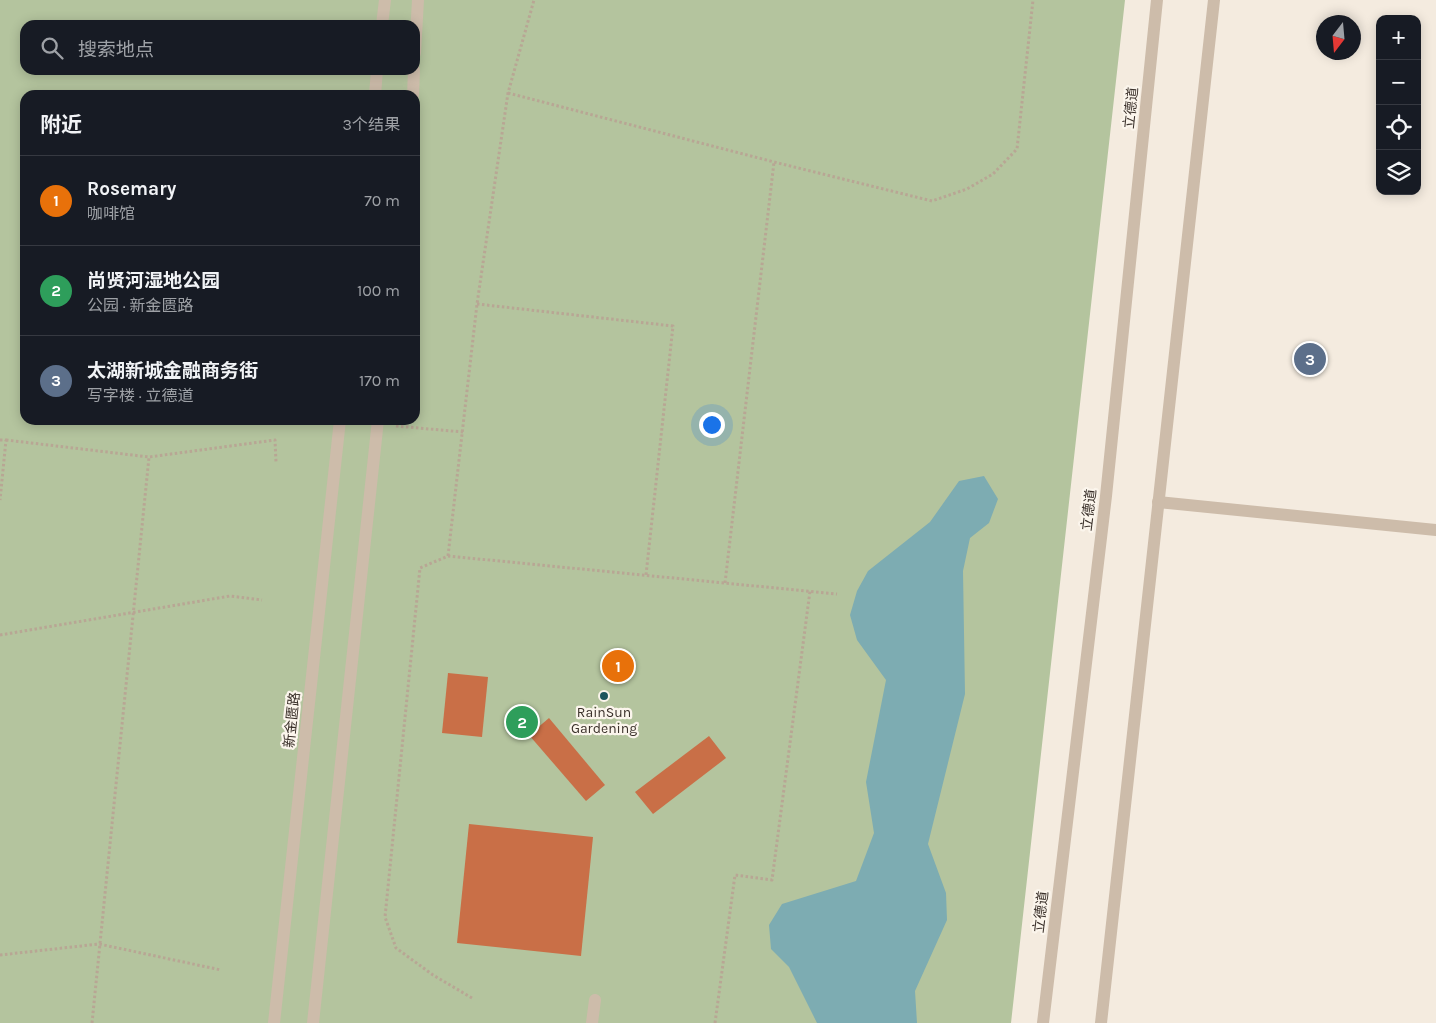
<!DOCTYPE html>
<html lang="zh">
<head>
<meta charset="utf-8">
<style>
  body { margin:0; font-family:Karla,"Noto Sans SC",sans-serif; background:#20242c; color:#f1f3f6 }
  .controls { position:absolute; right:15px; top:15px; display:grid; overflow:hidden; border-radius:10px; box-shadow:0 2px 12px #0003 }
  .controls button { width:45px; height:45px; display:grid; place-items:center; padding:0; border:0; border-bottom:1px solid #363941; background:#171b24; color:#f1f3f6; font:25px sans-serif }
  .compass { position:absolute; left:1316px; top:15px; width:45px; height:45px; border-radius:50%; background:#171b24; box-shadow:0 2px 12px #0003; rotate:196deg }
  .you { position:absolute; left:711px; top:424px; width:18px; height:18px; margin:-12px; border:4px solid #fff; border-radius:50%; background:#1a73e8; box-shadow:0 0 0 8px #1a73e833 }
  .badge { display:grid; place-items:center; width:32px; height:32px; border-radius:50%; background:#92acb1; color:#fff; font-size:16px; font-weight:700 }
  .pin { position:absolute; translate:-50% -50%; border:2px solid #fff; box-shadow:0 1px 5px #0006 }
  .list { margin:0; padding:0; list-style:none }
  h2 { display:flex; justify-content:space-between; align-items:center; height:65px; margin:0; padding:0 20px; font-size:21px }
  h2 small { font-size:16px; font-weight:400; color:#9ea1a6 }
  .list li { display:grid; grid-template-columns:32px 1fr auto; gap:15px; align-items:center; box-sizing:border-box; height:90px; padding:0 20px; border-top:1px solid #363941 }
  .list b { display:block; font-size:19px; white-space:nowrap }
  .list p { margin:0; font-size:16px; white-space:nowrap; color:#9ea1a6 }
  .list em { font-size:16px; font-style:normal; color:#9ea1a6 }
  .icon { flex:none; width:28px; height:28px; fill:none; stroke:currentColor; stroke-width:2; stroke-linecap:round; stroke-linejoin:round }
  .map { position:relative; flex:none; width:1436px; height:1023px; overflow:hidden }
  .search { position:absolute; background:#171b24; box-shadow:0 2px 12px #0003; left:20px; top:20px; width:400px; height:55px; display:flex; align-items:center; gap:12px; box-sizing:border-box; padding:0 18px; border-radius:15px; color:#9ea1a6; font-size:19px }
  .panel { position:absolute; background:#171b24; box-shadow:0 2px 12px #0003; left:20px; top:90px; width:400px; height:335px; border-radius:15px }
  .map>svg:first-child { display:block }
</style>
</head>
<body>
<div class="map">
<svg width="1436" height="1023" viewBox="0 0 1436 1023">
  <rect width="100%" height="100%" fill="#f4ebdf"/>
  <path fill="#b4c49e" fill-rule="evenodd" d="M0,0H1125L1011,1023H0ZM25,25H415V70H25ZM25,95H415V420H25Z"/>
  <polygon fill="#7dacb2" points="984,476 998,499 989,523 970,538 963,571 965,694 928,844 946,893 947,920 915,991 917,1023 817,1023 789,967 771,949 769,925 782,904 856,881 874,833 866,782 886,680 857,640 850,615 857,591 868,571 930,522 959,481"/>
  <g fill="#c96f47">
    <polygon points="448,673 488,677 482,737 442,733"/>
    <polygon points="549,718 605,785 586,801 529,735"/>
    <polygon points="709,736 726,758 653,814 635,792"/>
    <polygon points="469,824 593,837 581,956 457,943"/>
  </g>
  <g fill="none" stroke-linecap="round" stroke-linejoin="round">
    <g stroke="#b8a694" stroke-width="3" stroke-dasharray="2.5 2.5" stroke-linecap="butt">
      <polyline points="508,93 774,162 932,201 967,189 993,174 1017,149 1033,0"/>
      <polyline points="477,304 673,326 646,575"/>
      <polyline points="396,426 463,432"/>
      <polyline points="0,440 6,440 0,500"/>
      <polyline points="6,440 149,457 275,440 276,462"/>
      <polyline points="448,556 477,304 508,93 534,0"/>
      <polyline points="725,583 774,162"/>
      <polyline points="0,635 230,596 262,600"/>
      <polyline points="0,955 99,944 221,970"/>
      <polyline points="472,998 433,975 396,948 385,917 420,568 448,556 837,594"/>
      <polyline points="92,1023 149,457"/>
      <polyline points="715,1023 735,875 772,880 810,591"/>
    </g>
    <g stroke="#cdbcaa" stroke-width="12">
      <polyline points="382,25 385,0"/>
      <polyline points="415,53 418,0"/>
      <polyline points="375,95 377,70"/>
      <polyline points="413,95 414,70"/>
      <polyline points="1158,502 1436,530"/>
      <polyline points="274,1023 340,420"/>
      <polyline points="313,1023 378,420"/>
      <polyline points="592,1023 595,1000"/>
      <polyline points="1043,1023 1106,496 1157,0"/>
      <polyline points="1101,1023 1214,0"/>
    </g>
  </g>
  <circle fill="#1d555d" stroke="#fbf5ec" stroke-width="2" cx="604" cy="696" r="5"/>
  <g text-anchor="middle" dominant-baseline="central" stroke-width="4.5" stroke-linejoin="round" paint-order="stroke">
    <g font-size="14" fill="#3a302a" stroke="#fbf5ec">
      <text transform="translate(1131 108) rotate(-84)">立德道</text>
      <text transform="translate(1089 510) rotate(-83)">立德道</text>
      <text transform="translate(292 720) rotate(-84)">新金匮路</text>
      <text transform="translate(1041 912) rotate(-83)">立德道</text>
    </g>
    <g font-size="14" fill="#3a302a" stroke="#fbf5ec">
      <text x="604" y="712">RainSun<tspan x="604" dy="16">Gardening</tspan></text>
    </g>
  </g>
</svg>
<div class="controls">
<button>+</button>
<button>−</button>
<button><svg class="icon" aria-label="locate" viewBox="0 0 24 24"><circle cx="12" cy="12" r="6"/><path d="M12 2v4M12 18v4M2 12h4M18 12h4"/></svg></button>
<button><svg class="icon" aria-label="layers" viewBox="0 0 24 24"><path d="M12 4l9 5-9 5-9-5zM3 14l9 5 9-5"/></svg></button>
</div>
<svg class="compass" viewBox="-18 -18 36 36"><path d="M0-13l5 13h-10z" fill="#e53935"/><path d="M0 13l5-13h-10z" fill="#9ea1a6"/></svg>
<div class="you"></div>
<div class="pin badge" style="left:618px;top:666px;background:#e8710a">1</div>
<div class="pin badge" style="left:522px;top:722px;background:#2e9e5b">2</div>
<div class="pin badge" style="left:1310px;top:359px;background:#5c6f8a">3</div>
<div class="search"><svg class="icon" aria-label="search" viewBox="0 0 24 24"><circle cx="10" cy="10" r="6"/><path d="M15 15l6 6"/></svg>搜索地点</div>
<section class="panel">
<h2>附近<small>3个结果</small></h2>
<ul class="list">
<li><span class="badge" style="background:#e8710a">1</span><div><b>Rosemary</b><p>咖啡馆</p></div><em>70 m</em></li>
<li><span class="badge" style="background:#2e9e5b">2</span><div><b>尚贤河湿地公园</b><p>公园 · 新金匮路</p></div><em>100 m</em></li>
<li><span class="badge" style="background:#5c6f8a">3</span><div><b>太湖新城金融商务街</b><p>写字楼 · 立德道</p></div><em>170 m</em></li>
</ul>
</section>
</div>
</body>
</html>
